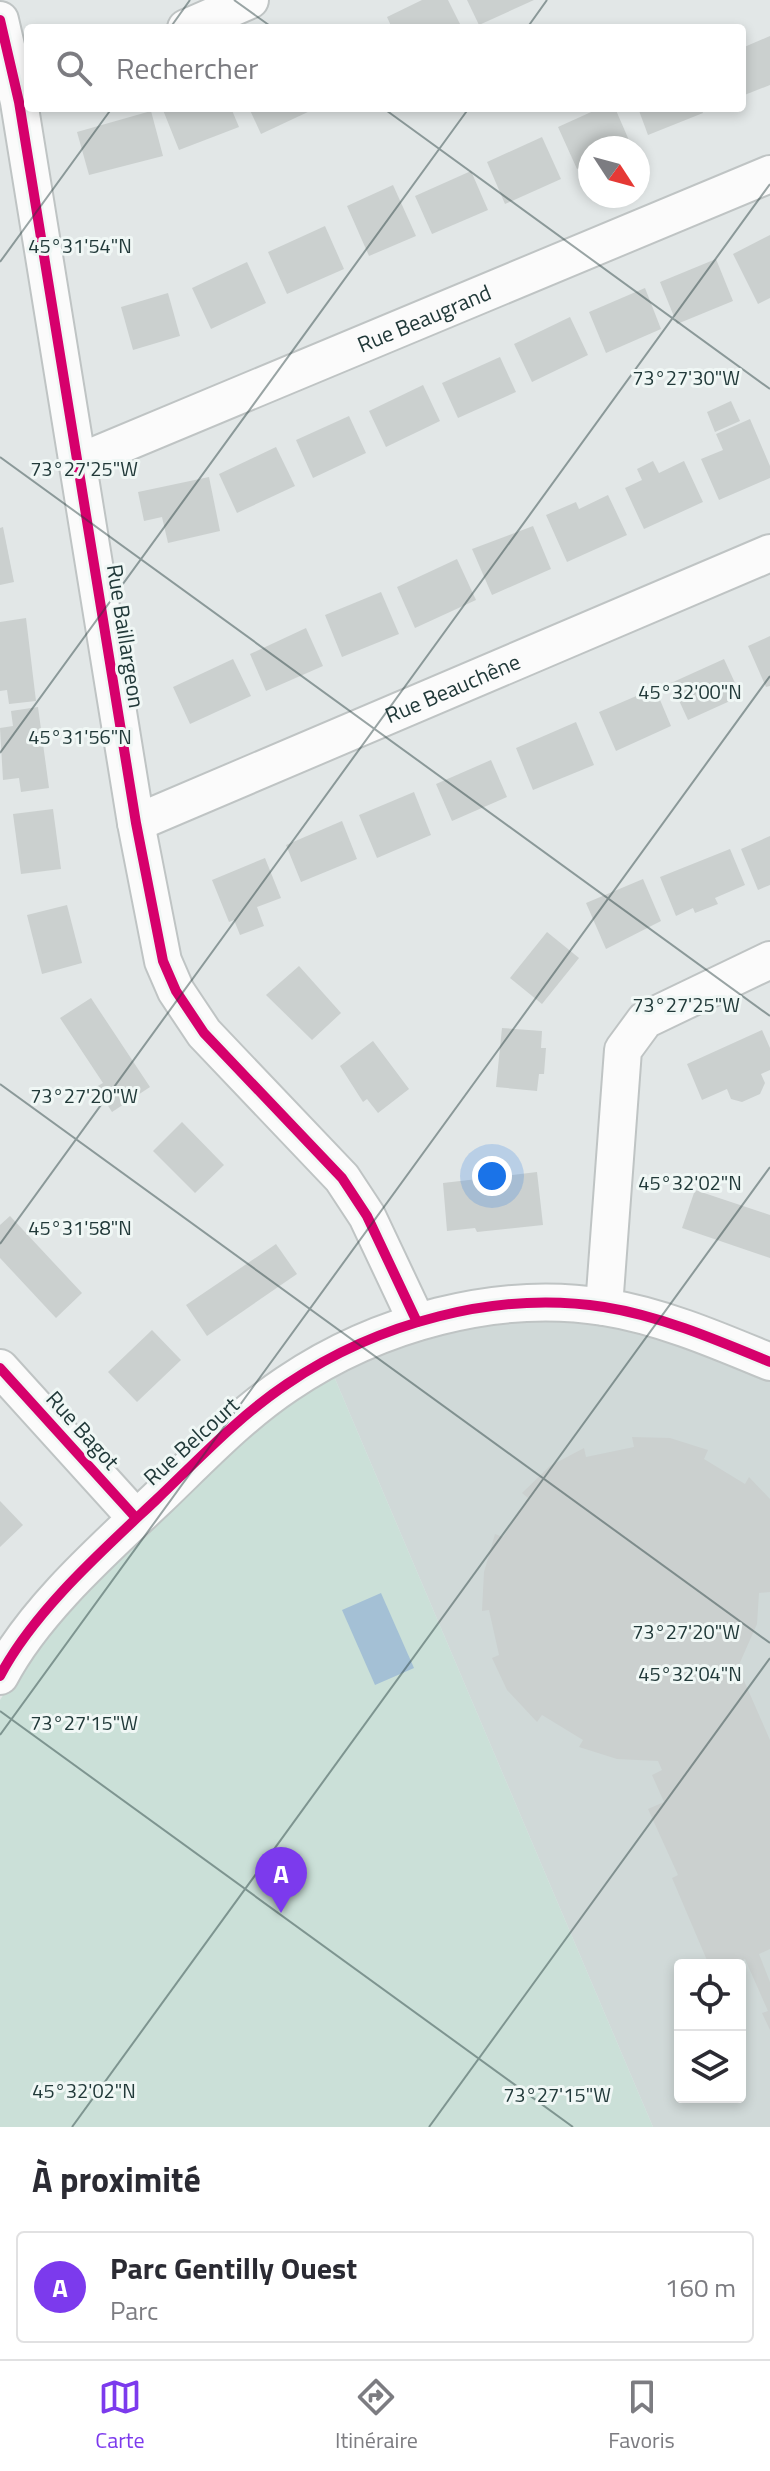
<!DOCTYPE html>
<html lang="fr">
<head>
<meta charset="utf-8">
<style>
  body { margin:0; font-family:"Titillium Web",sans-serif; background:#f2f2f3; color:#2b2b33 }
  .controls { position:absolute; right:24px; bottom:24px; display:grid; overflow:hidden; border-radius:8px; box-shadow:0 4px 12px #0003 }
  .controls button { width:72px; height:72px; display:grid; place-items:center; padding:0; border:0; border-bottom:2px solid #e1e1e2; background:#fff; color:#2b2b33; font:40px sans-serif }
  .compass { position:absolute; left:578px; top:136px; width:72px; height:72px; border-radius:50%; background:#fff; box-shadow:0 4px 12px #0003; rotate:126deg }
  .you { position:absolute; left:492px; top:1176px; width:28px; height:28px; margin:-20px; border:6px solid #fff; border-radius:50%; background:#1a73e8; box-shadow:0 0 0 12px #1a73e833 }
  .badge { display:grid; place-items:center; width:52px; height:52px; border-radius:50%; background:#7c3aed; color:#fff; font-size:26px; font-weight:700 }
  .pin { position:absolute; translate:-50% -66px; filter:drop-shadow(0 2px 4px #0008) }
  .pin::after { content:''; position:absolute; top:42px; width:28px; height:24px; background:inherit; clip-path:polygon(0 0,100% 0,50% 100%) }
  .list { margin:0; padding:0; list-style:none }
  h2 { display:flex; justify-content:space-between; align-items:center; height:104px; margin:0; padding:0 32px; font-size:34px }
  h2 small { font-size:26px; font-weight:400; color:#7c7c81 }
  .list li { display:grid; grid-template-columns:52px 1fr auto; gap:24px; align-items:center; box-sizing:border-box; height:112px; margin:0 16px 16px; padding:0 16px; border:2px solid #e1e1e2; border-radius:8px }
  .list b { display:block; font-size:30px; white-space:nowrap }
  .list p { margin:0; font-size:26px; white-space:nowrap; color:#7c7c81 }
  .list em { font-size:26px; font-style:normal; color:#7c7c81 }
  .icon { flex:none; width:44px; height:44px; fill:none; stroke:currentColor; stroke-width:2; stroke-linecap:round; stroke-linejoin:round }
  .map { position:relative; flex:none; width:770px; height:2127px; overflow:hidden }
  .search { position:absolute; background:#fff; box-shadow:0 4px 12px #0003; left:24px; right:24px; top:24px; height:88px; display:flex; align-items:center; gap:20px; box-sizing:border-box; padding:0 28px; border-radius:8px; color:#7c7c81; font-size:30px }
  .sheet { height:232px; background:#fff }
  nav { display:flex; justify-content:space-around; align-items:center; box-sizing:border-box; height:112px; border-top:2px solid #e1e1e2; background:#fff; font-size:22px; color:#7c7c81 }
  nav a { display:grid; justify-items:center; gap:4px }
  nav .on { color:#7c3aed }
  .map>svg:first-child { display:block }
</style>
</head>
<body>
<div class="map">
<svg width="770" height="2127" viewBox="0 0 770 2127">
  <rect width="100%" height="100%" fill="#e2e7e7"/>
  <path fill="#d0d9d8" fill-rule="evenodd" d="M601,1314L770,1372V2127H653L330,1367L420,1329ZM680,1965H740V2097H680Z"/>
  <polygon fill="#cbe0d8" points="330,1367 653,2127 0,2127 0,1700 49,1623 178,1490"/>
  <polygon fill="#a4c0d5" points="381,1593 414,1668 375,1685 342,1610"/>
  <g fill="#cbd0cf">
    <polygon points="422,0 448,0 462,28 392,28 387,17"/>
    <polygon points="467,0 534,0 479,25"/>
    <polygon points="770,36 770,85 742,96 742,48"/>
    <polygon points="167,108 231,108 239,127 179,150 163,110"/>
    <polygon points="249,108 308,108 310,111 261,134"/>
    <polygon points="600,108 615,108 631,145 590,148 590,163 577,169 558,127"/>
    <polygon points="638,108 701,108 703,113 648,135"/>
    <polygon points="151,111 163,156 89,175 77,132"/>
    <polygon points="542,137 561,179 505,204 487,162"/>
    <polygon points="471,171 488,210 432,234 415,196"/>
    <polygon points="393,185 416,236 369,256 347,206"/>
    <polygon points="325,226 344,269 287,294 268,252"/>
    <polygon points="770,235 770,298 758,304 733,254"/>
    <polygon points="716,259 733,301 677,324 660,282"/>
    <polygon points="247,262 266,303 211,329 192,288"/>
    <polygon points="645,288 661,329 606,353 589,312"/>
    <polygon points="168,293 180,336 133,350 121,307"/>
    <polygon points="570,317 588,355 532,382 514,344"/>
    <polygon points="500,357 516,392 458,418 442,383"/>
    <polygon points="423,385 440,421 386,447 369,411"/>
    <polygon points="731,401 740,421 715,432 707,412"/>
    <polygon points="349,416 366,453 313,478 296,440"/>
    <polygon points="750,419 770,466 770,478 719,500 701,459 723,450 716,434"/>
    <polygon points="276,447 295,486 237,513 219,474"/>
    <polygon points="653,461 659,473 684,461 703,502 644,529 625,488 642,480 637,469"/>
    <polygon points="209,477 220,531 168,543 162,517 144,521 138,492"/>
    <polygon points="608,495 627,535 567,562 546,515 576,502 579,509"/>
    <polygon points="533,526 551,569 492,595 472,549"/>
    <polygon points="3,527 14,582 0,585 0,528"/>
    <polygon points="457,559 476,600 415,628 397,587"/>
    <polygon points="381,592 399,634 342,657 325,615"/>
    <polygon points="26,618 36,701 9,704 7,690 0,691 0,622"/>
    <polygon points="306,628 323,666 266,691 250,654"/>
    <polygon points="770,636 770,686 766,687 748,646"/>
    <polygon points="233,659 251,696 190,724 173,687"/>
    <polygon points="724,659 741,696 688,720 671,683"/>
    <polygon points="655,688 671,726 616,751 599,712"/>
    <polygon points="38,707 49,788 21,792 19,778 3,780 0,728 13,726 11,711"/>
    <polygon points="576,722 594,765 533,790 516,748"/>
    <polygon points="491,760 507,797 452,821 436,784"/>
    <polygon points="414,792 431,835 377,858 359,815"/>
    <polygon points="53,809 61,869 21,874 13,814"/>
    <polygon points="342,821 357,859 301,882 286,845"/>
    <polygon points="770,836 770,885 758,890 741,849"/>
    <polygon points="730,849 745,885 715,898 718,904 695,913 693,908 676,916 660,877"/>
    <polygon points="265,858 281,898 257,907 264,926 240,935 234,920 229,922 212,880"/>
    <polygon points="643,879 661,921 606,949 586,903"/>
    <polygon points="67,905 82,963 42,974 27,915"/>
    <polygon points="547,932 579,958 542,1004 510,978"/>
    <polygon points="299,966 341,1013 312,1040 266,995"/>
    <polygon points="91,998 150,1087 112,1112 96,1087 103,1083 60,1018"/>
    <polygon points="502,1028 542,1031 541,1048 546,1048 544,1074 539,1074 537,1091 496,1087"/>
    <polygon points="762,1030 770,1048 770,1070 761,1074 765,1083 760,1094 742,1102 731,1099 727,1089 702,1100 687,1064"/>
    <polygon points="373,1041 409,1089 378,1113 367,1099 363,1102 340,1066"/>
    <polygon points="182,1122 224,1165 195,1193 153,1151"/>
    <polygon points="537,1172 543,1225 477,1232 475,1228 447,1231 443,1183"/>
    <polygon points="695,1190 770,1215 770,1258 682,1228"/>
    <polygon points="10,1216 82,1293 56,1318 0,1258 0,1225"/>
    <polygon points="276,1244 297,1274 207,1336 186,1305"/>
    <polygon points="152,1330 181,1360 137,1402 108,1372"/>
    <polygon points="632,1437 670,1438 708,1450 704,1459 745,1484 749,1477 770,1499 770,1592 759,1593 757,1624 738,1667 770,1740 770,1949 759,1954 770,1982 770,2030 762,2013 768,2011 745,1959 731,1965 709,1965 672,1878 678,1875 648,1809 664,1802 652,1775 662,1770 658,1761 617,1759 579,1747 583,1740 542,1715 537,1722 507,1690 492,1658 499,1655 489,1610 482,1611 484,1572 495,1534 503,1537 528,1498 522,1493 550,1466 584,1448 586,1457 634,1447"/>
    <polygon points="0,1501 23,1525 0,1547"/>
  </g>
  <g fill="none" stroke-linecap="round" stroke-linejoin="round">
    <defs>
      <g id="minor">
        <polyline points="0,20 19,102 136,823 163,961 176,991 204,1033 342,1178 367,1216 417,1322"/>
        <polyline points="186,28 250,0"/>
        <path id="s1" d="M77,463L770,174"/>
        <path id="s2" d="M136,823L770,553"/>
        <polyline points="604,1307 623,1050 645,1020 770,960"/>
        <polyline points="0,1368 136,1518"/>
        <path d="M0,1676C34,1611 103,1550 156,1500C198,1460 239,1416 287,1384C377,1323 497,1290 604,1307C661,1316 717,1340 770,1362"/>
      </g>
    </defs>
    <use href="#minor" stroke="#bfc4c4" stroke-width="40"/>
    <use href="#minor" stroke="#fbfbfb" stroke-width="36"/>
    <defs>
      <g id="cycleway">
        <polyline points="0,20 19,102 136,823 163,961 176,991 204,1033 342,1178 367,1216 417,1322"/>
        <polyline points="0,1368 136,1518"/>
        <path d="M0,1676C34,1611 103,1550 156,1500C198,1460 239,1416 287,1384C377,1323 497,1290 604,1307C661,1316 717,1340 770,1362"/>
      </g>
    </defs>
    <use href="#cycleway" stroke="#f0f7f5" stroke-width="15"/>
    <use href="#cycleway" stroke="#d6006c" stroke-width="10"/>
  </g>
  <path fill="none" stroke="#213939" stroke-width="2" stroke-opacity="0.45" d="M234,0L273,28M170,28L190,0M527,28L547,0M383,108L770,389M0,262L112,108M0,457L770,1016M0,753L469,108M0,1084L770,1643M0,1244L770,184M0,1711L573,2127M0,1735L770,676M72,2127L770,1167M429,2127L770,1658"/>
  <g text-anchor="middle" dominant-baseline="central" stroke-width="6" stroke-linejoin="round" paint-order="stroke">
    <g font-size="22" fill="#213939" stroke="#f0f7f5">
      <text stroke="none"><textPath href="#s1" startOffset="376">Rue Beaugrand</textPath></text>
      <text transform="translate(126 636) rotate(81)">Rue Baillargeon</text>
      <text stroke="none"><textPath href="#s2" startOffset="344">Rue Beauchêne</textPath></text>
      <text transform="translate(83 1430) rotate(48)">Rue Bagot</text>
      <text transform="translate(191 1441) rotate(-42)">Rue Belcourt</text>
    </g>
  </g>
  <g font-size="20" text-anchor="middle" fill="#213939" stroke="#f0f7f5" stroke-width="6" stroke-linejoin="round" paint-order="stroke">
    <text x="80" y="253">45°31'54"N</text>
    <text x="686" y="385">73°27'30"W</text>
    <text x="84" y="476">73°27'25"W</text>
    <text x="690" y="699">45°32'00"N</text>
    <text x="80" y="744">45°31'56"N</text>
    <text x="686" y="1012">73°27'25"W</text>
    <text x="84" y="1103">73°27'20"W</text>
    <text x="690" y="1190">45°32'02"N</text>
    <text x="80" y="1235">45°31'58"N</text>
    <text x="686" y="1639">73°27'20"W</text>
    <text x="690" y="1681">45°32'04"N</text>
    <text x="84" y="1730">73°27'15"W</text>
    <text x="84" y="2098">45°32'02"N</text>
    <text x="557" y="2102">73°27'15"W</text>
  </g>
</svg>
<div class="controls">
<button><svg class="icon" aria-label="locate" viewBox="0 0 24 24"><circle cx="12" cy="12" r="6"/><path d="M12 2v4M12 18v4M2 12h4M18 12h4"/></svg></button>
<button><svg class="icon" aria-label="layers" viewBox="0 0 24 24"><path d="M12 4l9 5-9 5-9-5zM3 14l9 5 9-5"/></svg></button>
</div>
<svg class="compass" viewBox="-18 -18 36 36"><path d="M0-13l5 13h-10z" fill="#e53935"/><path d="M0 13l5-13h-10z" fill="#7c7c81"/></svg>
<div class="you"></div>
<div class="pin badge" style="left:281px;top:1913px">A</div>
<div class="search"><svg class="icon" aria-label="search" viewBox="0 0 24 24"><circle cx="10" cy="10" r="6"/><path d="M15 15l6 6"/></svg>Rechercher</div>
</div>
<section class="sheet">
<h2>À proximité<small></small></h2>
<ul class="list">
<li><span class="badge">A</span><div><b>Parc Gentilly Ouest</b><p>Parc</p></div><em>160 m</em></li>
</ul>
</section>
<nav>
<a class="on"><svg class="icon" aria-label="map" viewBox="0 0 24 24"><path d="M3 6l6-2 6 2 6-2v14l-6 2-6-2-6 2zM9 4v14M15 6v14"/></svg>Carte</a>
<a><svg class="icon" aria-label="directions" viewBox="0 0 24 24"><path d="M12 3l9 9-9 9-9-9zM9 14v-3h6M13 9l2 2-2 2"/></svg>Itinéraire</a>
<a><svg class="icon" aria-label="saved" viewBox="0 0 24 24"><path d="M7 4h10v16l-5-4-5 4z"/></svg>Favoris</a>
</nav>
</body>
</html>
